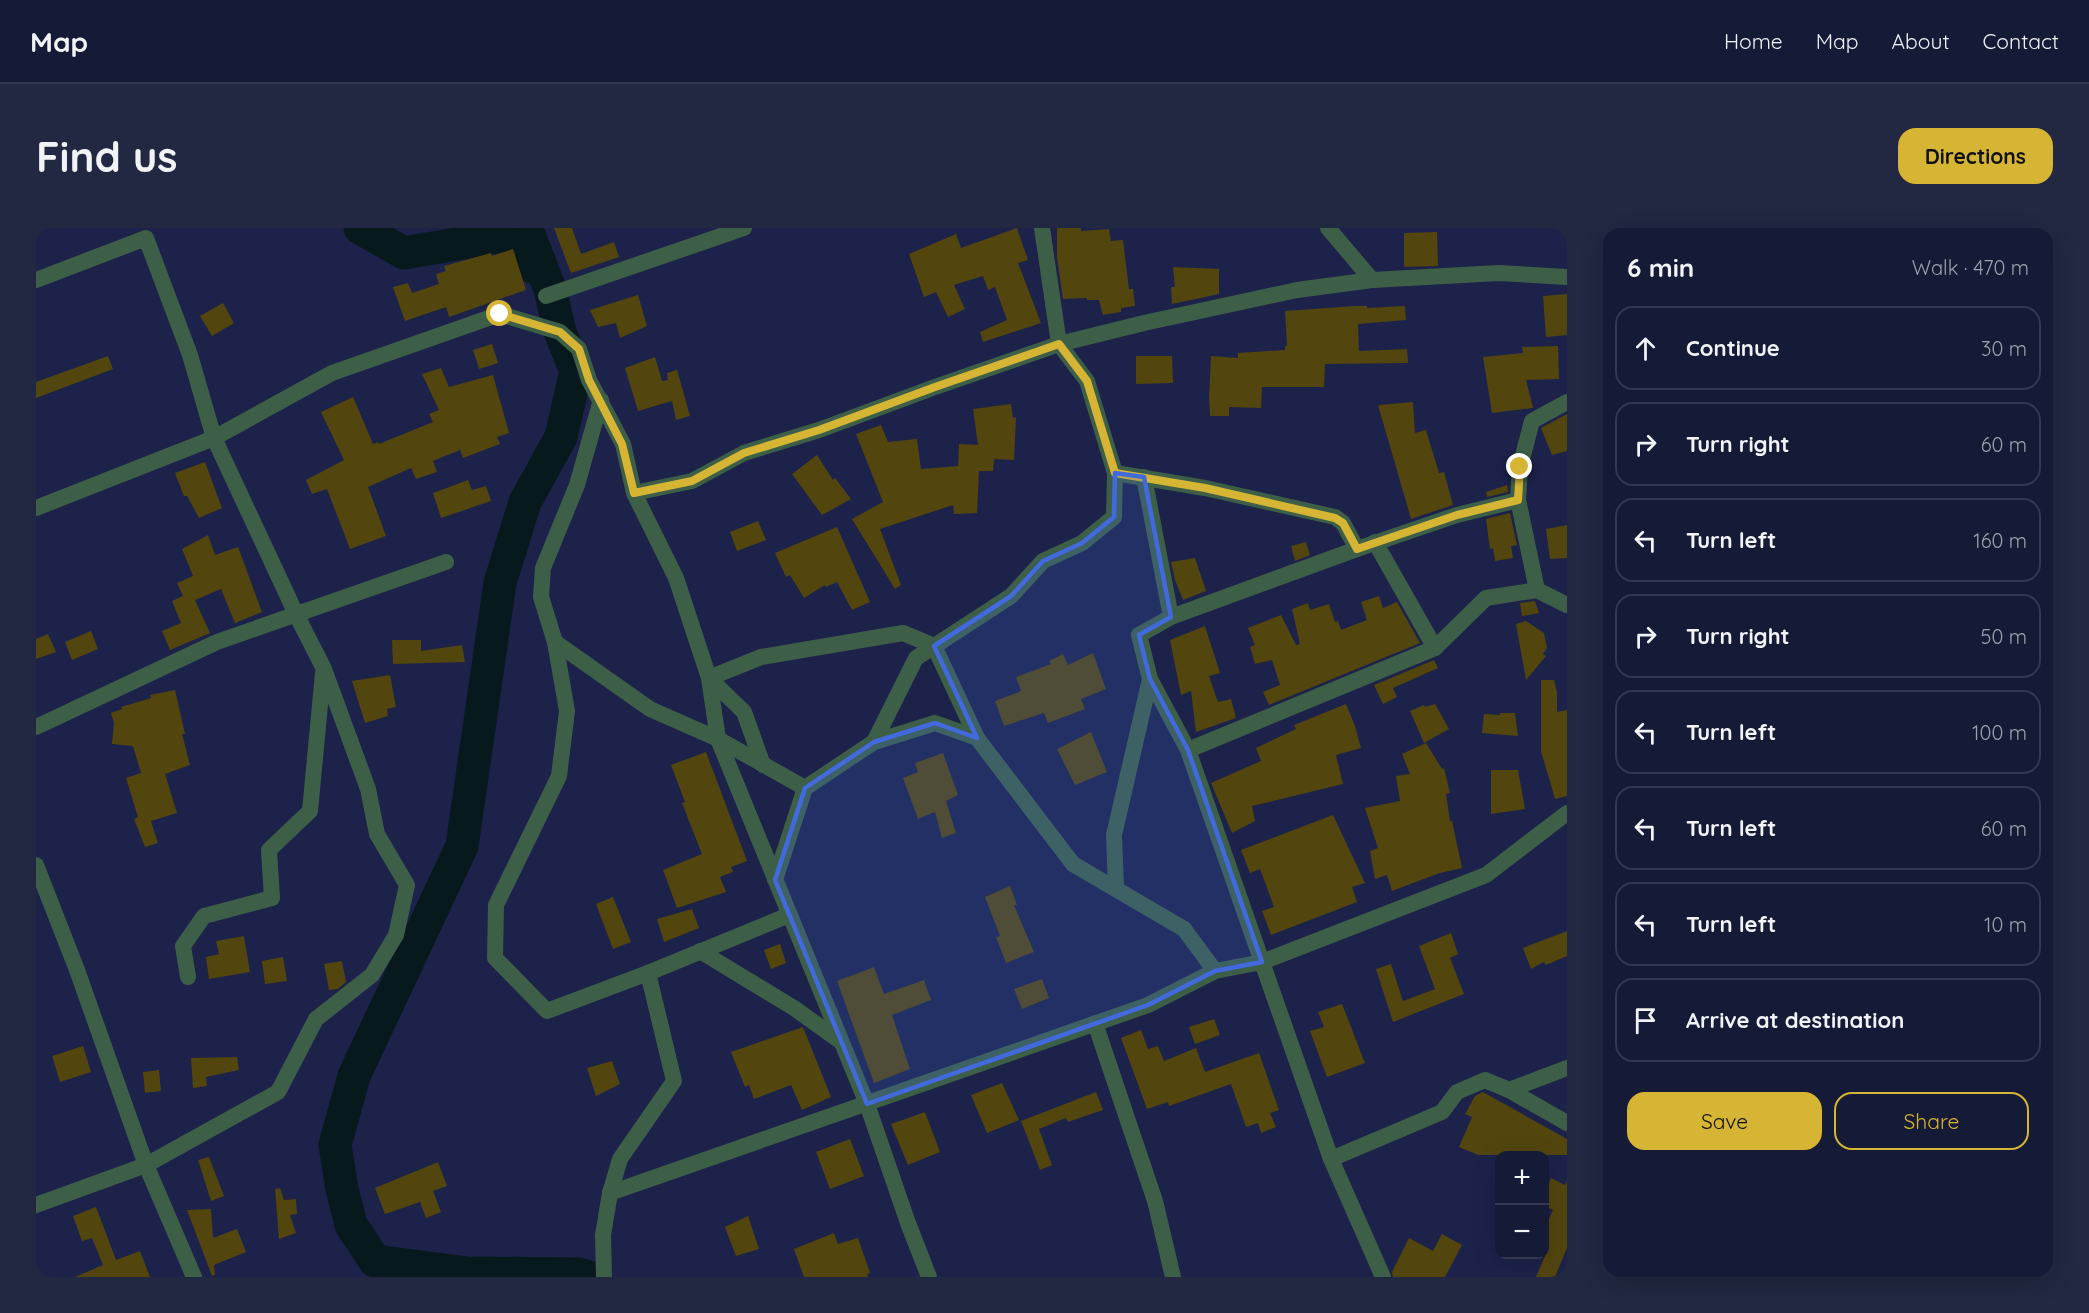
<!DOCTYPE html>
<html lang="en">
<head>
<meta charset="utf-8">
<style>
  body { margin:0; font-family:Quicksand,sans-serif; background:#222742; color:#f1f3f6 }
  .controls { position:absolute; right:18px; bottom:18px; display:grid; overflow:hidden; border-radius:12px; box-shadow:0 6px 24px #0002 }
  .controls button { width:54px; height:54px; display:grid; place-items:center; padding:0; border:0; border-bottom:2px solid #343852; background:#151a37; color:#f1f3f6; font:30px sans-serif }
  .stop { position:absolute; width:18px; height:18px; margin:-14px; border:4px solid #d6b534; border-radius:50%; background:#fff }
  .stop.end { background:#d6b534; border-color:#fff; box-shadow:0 2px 6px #0008 }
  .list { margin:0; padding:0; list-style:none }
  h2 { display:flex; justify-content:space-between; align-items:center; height:78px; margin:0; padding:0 24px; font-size:26px }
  h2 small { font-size:20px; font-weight:400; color:#9da1ad }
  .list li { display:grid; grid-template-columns:39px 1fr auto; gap:18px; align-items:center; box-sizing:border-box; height:84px; margin:0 12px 12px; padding:0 12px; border:2px solid #343852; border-radius:18px }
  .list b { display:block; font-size:22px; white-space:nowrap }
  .list em { font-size:20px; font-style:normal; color:#9da1ad }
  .actions { display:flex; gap:12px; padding:18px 24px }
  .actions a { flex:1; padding:14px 0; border:2px solid #d6b534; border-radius:18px; text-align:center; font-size:21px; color:#d6b534 }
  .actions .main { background:#d6b534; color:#111 }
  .icon { flex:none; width:33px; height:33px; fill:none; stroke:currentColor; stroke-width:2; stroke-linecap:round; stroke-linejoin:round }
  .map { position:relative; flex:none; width:1531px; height:1049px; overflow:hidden; border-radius:18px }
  header { display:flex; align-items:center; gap:36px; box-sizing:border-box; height:84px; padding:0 30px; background:#151a37; border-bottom:2px solid #343852 }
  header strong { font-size:28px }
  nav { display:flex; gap:33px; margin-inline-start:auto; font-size:21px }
  .intro { display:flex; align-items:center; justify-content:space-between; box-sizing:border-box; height:144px; padding:0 36px }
  h1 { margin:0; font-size:42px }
  .button { padding:15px 27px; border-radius:18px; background:#d6b534; color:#111; font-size:21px; font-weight:700 }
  main { display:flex; gap:36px; padding:0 36px }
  aside { flex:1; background:#151a37; border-radius:18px; box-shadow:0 6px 24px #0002 }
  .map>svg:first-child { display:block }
</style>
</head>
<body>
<header>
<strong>Map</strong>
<nav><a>Home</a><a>Map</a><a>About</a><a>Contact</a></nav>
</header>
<div class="intro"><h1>Find us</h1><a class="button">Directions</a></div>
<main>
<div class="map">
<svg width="1531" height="1049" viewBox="0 0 1531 1049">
  <rect width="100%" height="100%" fill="#1c2249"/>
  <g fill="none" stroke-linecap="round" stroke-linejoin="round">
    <g stroke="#08191d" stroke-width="33">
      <polyline points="324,0 368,25 478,6 496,39"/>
      <polyline points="494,9 514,61 524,104 540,143 525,209 489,274 464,355 426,618 318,848 299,917 306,961 315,997 339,1033 432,1045 543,1046 553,1049"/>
    </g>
  </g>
  <g fill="#53450e">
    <polygon points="518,0 536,0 545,26 578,14 583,29 535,45"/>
    <polygon points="981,0 992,32 982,35 1005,95 947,114 944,104 971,92 959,59 952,62 947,48 918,57 929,81 912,89 900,64 888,69 873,26 920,6 925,20"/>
    <polygon points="1021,0 1045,0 1045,3 1073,1 1075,13 1087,12 1093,61 1097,61 1099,78 1085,80 1085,84 1067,87 1063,72 1051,72 1051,70 1027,71 1021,30"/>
    <polygon points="1401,4 1402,38 1368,39 1368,5"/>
    <polygon points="477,21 490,62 413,89 410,79 369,93 357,59 372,55 376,65 403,56 400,46 410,43 408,38 455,25 456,28"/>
    <polygon points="1137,39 1183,41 1183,66 1136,76 1135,59 1139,59"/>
    <polygon points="1531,66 1531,107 1510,109 1507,68"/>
    <polygon points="602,67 611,98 584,110 580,95 562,99 554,82"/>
    <polygon points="187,75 198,95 176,108 164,88"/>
    <polygon points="1319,78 1331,78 1331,80 1369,78 1370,92 1322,96 1323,123 1371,121 1372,135 1289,136 1288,159 1226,159 1225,180 1193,179 1193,188 1174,188 1173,169 1175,128 1202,130 1202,125 1249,122 1249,118 1251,118 1249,83"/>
    <polygon points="456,116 462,135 443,141 437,122"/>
    <polygon points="1522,118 1523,151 1490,152 1497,180 1456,185 1447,129 1487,125 1486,119"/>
    <polygon points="72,128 77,141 0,170 0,154"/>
    <polygon points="1100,128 1136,128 1137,155 1100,156"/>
    <polygon points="619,129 626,153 632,152 631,145 641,142 654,188 640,192 636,173 602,183 589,140"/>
    <polygon points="405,140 413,159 457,147 473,205 461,209 464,216 427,230 424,222 397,233 401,244 380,251 375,240 332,259 350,308 314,321 291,261 276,266 270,252 308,232 285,184 317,169 337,216 342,214 343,216 397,194 393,186 403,182 386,146"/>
    <polygon points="1377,174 1379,205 1390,202 1403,245 1408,244 1417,277 1375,291 1342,177"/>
    <polygon points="975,176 977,190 980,189 978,232 958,231 957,243 943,243 941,285 918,286 917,277 844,301 865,357 859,361 816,291 847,274 820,206 845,197 852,214 881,211 885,241 922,238 923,216 942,217 937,181"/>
    <polygon points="1531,186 1531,223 1516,227 1505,200"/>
    <polygon points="781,227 797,252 799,250 815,271 786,287 756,246"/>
    <polygon points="169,234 186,280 163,290 151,268 148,268 139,245"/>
    <polygon points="432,252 436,262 450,258 455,273 405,290 397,265"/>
    <polygon points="1471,257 1472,264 1451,269 1450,264"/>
    <polygon points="1474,285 1481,317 1475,318 1477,330 1459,333 1457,320 1454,321 1450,291"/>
    <polygon points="722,293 730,312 701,323 694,304"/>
    <polygon points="1531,297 1531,330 1514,331 1510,301"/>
    <polygon points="801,299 834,374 816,382 801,354 790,359 789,357 768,370 754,347 750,349 739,325"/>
    <polygon points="172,307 179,327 202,319 226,384 199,395 185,361 159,372 174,405 134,422 126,403 145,395 136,373 147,368 141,355 157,348 146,321"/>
    <polygon points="1270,314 1274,327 1259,333 1255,318"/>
    <polygon points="1159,330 1170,363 1147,372 1139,352 1135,334"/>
    <polygon points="1343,368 1347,380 1361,374 1384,415 1233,477 1227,464 1244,457 1236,432 1219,436 1214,419 1219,417 1212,400 1245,387 1260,417 1264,416 1256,381 1272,375 1274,382 1293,376 1299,394 1302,393 1305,402 1331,392 1325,374"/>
    <polygon points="1499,373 1503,385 1486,388 1484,375"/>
    <polygon points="1490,393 1508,405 1511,420 1507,426 1510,428 1490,452 1480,396"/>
    <polygon points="1169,398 1184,445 1173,448 1182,474 1195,471 1200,490 1160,504 1155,463 1145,467 1134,412"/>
    <polygon points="55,403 62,421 36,432 29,414"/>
    <polygon points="12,406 20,424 0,431 0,411"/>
    <polygon points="356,412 385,412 385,423 426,417 429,434 357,436"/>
    <polygon points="1057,425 1070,461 1045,471 1049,481 1012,495 1008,485 968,498 959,473 985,463 980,449 1015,436 1013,433 1027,426 1032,437"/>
    <polygon points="1398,432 1402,440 1357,460 1361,469 1347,476 1338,457"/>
    <polygon points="354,447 360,479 351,481 352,488 329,495 316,453"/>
    <polygon points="1505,452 1518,452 1521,464 1521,484 1531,482 1531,568 1519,571 1505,523"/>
    <polygon points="139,462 149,506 146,506 154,537 129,546 141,585 115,593 122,615 109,619 98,591 102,589 90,550 105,545 97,518 76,516 78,495 75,485 86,481 85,479 115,470 114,467"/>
    <polygon points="1310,476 1319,498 1325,520 1300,527 1307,556 1216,578 1219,593 1196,605 1175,555 1225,533 1220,520 1260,501 1258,497"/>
    <polygon points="1399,476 1413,501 1388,515 1374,483 1388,477 1389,479"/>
    <polygon points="1464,485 1479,485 1482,508 1446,505 1448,486 1464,487"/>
    <polygon points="1055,504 1071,544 1039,557 1021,521"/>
    <polygon points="1390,515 1406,541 1408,540 1414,565 1410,566 1414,593 1416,593 1426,640 1404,645 1356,663 1351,647 1339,651 1334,623 1342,620 1329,580 1364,573 1360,548 1374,546 1366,526"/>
    <polygon points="670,524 711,633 695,639 697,644 684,649 690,664 641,680 627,642 666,626 646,575 649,574 635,537"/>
    <polygon points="907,525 922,567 910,573 920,605 906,610 899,584 882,591 867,550 882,544 879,535"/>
    <polygon points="1455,542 1482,542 1489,581 1455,586"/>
    <polygon points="1297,587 1329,655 1316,659 1321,674 1235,707 1226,683 1238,679 1224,641 1214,645 1205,622"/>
    <polygon points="974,658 981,677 978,677 998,724 970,735 960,709 964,708 949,669"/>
    <polygon points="577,669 595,714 577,721 560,676"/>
    <polygon points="656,681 663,700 628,714 621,691"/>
    <polygon points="1531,703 1531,728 1510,737 1508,734 1495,741 1487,720"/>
    <polygon points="1415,705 1422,726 1414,730 1428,766 1357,794 1340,741 1355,736 1367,773 1399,761 1383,718"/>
    <polygon points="208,708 214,744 173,751 170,729 183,726 180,713"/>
    <polygon points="744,716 750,735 735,741 728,722"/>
    <polygon points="247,729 251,753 229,756 226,733"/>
    <polygon points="306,733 310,754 302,761 293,762 288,736"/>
    <polygon points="838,739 848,766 888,752 895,772 856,787 874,841 838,855 801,753"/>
    <polygon points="1006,751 1013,770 986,781 978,761"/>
    <polygon points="1306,776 1329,835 1291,849 1274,803 1288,799 1282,784"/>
    <polygon points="1178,791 1184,807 1159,816 1153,799"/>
    <polygon points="767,799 795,869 766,882 755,857 718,871 713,857 709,859 695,824"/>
    <polygon points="1105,802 1112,821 1122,818 1128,833 1160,820 1169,844 1223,825 1243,882 1234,885 1240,899 1225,905 1222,895 1210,899 1195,856 1133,878 1132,874 1111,881 1085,810"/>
    <polygon points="47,818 55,844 24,854 16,828"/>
    <polygon points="201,829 203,842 170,849 171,858 157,860 155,830"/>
    <polygon points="576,833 584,856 560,868 551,840"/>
    <polygon points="123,842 125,863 109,865 107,844"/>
    <polygon points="966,855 983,892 951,905 935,867"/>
    <polygon points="1060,864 1067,882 1032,894 1030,890 1003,901 1016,937 1004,942 985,893"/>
    <polygon points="1447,864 1531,911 1531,927 1499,927 1495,926 1494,927 1442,927 1423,919 1436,889 1429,886 1439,868"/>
    <polygon points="889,884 904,924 872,937 855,896"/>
    <polygon points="814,911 828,948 794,961 780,924"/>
    <polygon points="173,929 188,968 175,973 162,932"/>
    <polygon points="402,934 411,958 397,963 405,984 390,990 384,974 349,986 339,960"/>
    <polygon points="1515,950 1529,957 1531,953 1531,1020 1519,1049 1500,1049 1509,1028 1509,999 1517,982 1509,978 1509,965"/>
    <polygon points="244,960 248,972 260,971 261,986 254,987 260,1005 243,1011 239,961"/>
    <polygon points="60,979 80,1032 104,1023 114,1049 39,1049 67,1037 56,1010 46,1013 37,988"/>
    <polygon points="175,981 177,1010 201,1001 210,1024 178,1037 179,1047 176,1048 151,982"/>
    <polygon points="712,988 723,1021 700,1028 689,999"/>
    <polygon points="798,1005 802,1016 822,1010 834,1045 831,1046 832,1049 768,1049 758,1021"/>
    <polygon points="1406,1006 1426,1017 1409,1049 1357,1049 1356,1044 1373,1010 1397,1023"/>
  </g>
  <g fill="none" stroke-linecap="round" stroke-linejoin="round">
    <g stroke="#3d5f48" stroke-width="16">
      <polyline points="1292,0 1336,52"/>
      <polyline points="0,52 110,10 154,127 178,210 260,386 288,441 332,561 341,606 371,657 360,707 336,747 280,791 242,864 110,937 0,977"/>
      <polyline points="510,68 708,0"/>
      <polyline points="565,172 541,257 507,340 505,369 519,414 614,481 682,511 831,876 872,995 893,1049"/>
      <polyline points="1531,174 1496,193 1484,239 1482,272 1421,287 1321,321 1135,389 1103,407 1114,451 1152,522 1226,734 1450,647 1531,585"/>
      <polyline points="1079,245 1169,260 1299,289 1307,295 1321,321"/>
      <polyline points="1108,249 1135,389"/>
      <polyline points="598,265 640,350 673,450 682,511 769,560"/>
      <polyline points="1482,272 1501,362"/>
      <polyline points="0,280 178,210 296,145 464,86 524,104 543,121 553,152 587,216 598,265 656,253 708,225 783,202 899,159 1023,116 1108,95 1261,62 1336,52 1463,45 1531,49"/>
      <polyline points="1339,314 1399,420"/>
      <polyline points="519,414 531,483 523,548 460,677 459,730 511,783 612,745"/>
      <polyline points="0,499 181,414 410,334"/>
      <polyline points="838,514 899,495 941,510"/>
      <polyline points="1152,522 1399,420 1450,370 1501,362 1531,377"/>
      <polyline points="727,537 708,484 673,450 725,429 867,405 898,418 941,510 1037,636 1148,701 1179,743"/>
      <polyline points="0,637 41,742 110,937 158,1049"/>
      <polyline points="739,652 769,560 838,514 880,430 975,368 1007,333 1046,315 1078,289 1079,245 1051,153 1023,116 1006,0"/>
      <polyline points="1080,660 1078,607 1114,451"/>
      <polyline points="664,723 758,780 804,813"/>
      <polyline points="152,749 147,718 168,688 236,670 233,622 274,583 287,445"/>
      <polyline points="1059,795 1119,973 1137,1049"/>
      <polyline points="1473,862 1531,840"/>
      <polyline points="1295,931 1406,884 1421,864 1449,852 1473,862 1531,895"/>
      <polyline points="574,965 1112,777 1179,743 1226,734 1295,931 1347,1049"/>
      <polyline points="568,1049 567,1007 574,965 584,931 638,853 612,745 753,687"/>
    </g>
  </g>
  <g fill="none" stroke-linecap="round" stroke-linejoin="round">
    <polyline stroke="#d6b534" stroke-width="8" points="464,86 524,104 543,121 553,152 586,216 598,265 656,253 708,225 783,202 899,159 1023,116 1051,153 1079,245 1169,260 1299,290 1307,295 1321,321 1421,287 1482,272 1484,239"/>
  </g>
  <path fill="#426ade" fill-opacity="0.2" stroke="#426ade" stroke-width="4.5" stroke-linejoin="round" d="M1079,245L1108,249L1135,389L1103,407L1114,451L1152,522L1226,734L1179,743L1112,777L831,876L739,652L769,560L838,514L899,495L941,510L898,418L975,368L1007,333L1046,315L1078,289Z"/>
</svg>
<div class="controls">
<button>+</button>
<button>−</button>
</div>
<div class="stop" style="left:464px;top:86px"></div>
<div class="stop end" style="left:1484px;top:239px"></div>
</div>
<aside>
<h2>6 min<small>Walk · 470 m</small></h2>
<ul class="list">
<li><svg class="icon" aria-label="ahead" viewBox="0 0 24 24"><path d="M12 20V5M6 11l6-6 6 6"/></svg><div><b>Continue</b></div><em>30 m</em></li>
<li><svg class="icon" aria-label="right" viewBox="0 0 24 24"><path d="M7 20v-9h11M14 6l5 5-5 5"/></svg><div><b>Turn right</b></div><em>60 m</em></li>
<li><svg class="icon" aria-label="left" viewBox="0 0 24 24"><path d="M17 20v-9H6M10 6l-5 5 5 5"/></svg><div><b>Turn left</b></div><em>160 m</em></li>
<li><svg class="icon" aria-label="right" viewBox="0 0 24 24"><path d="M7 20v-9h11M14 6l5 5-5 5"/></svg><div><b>Turn right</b></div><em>50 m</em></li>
<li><svg class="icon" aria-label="left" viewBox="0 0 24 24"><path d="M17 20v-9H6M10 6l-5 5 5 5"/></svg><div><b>Turn left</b></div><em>100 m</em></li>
<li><svg class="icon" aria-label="left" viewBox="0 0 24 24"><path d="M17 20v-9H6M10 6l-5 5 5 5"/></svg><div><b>Turn left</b></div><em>60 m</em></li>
<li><svg class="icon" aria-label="left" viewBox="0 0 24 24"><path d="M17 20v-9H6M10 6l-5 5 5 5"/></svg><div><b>Turn left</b></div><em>10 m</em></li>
<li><svg class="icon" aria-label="arrive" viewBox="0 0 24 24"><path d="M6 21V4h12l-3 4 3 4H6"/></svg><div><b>Arrive at destination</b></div></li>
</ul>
<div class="actions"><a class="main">Save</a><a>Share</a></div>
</aside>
</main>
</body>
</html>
